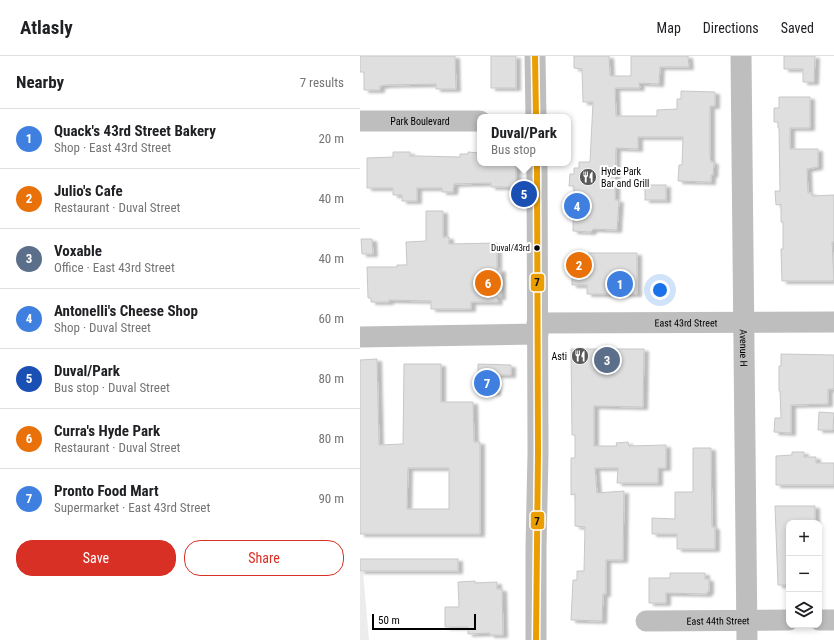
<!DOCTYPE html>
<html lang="en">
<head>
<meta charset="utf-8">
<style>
  body { margin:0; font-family:"Roboto Condensed",sans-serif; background:#f6f6f6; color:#202124 }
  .controls { position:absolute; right:12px; bottom:12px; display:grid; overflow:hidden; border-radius:8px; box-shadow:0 2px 6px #0003 }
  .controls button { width:36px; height:36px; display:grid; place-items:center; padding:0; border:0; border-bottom:1px solid #e0e0e0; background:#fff; color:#202124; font:20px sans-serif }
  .scale { position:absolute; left:12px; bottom:10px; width:104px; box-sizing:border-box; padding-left:4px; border:2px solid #000; border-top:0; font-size:11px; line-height:14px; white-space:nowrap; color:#000; -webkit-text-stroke:3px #fff; paint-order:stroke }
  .you { position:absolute; left:300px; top:234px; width:14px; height:14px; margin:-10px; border:3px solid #fff; border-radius:50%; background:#1a73e8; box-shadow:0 0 0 6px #1a73e833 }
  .badge { display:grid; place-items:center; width:26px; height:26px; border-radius:50%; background:#d93025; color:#fff; font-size:13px; font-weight:700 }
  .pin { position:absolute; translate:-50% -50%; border:2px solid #fff; box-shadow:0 1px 4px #0006 }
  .popup { position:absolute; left:117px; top:58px; width:94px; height:52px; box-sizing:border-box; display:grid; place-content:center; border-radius:8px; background:#fff; filter:drop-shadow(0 1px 3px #0005); font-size:13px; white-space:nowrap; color:#757577 }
  .popup b { font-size:15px; color:#202124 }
  .popup::after { content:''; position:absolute; left:50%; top:100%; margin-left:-8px; border:8px solid transparent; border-top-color:#fff }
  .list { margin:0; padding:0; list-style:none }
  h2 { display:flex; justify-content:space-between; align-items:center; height:52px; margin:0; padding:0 16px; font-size:17px }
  h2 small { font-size:13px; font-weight:400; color:#757577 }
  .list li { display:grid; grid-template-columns:26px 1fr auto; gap:12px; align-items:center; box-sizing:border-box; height:60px; padding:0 16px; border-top:1px solid #e0e0e0 }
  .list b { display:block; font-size:15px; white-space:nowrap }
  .list p { margin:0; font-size:13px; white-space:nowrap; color:#757577 }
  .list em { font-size:13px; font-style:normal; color:#757577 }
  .actions { display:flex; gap:8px; padding:12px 16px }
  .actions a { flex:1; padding:9px 0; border:1px solid #d93025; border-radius:16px; text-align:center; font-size:14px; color:#d93025 }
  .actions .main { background:#d93025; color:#fff }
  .icon { flex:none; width:22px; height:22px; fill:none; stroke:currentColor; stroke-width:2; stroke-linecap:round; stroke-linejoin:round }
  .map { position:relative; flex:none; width:474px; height:584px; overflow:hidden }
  header { display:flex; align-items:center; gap:24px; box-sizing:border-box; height:56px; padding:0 20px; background:#fff; border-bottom:1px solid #e0e0e0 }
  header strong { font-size:19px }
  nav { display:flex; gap:22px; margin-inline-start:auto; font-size:14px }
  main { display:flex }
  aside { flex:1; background:#fff }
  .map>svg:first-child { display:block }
</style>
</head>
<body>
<header>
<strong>Atlasly</strong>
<nav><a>Map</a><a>Directions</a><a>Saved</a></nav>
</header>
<main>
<aside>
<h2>Nearby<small>7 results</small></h2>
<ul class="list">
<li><span class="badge" style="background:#3f7fe0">1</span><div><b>Quack's 43rd Street Bakery</b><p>Shop · East 43rd Street</p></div><em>20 m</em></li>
<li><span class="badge" style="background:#e8710a">2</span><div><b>Julio's Cafe</b><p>Restaurant · Duval Street</p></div><em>40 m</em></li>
<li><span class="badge" style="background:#5c6f8a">3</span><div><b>Voxable</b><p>Office · East 43rd Street</p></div><em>40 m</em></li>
<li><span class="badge" style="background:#3f7fe0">4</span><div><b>Antonelli's Cheese Shop</b><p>Shop · Duval Street</p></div><em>60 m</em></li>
<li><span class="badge" style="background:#1a4fb4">5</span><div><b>Duval/Park</b><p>Bus stop · Duval Street</p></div><em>80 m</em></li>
<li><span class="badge" style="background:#e8710a">6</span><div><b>Curra's Hyde Park</b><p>Restaurant · Duval Street</p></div><em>80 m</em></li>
<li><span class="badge" style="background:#3f7fe0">7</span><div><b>Pronto Food Mart</b><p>Supermarket · East 43rd Street</p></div><em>90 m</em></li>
</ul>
<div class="actions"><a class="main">Save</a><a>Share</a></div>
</aside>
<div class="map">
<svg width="474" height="584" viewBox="0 0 474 584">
  <defs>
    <filter id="shadow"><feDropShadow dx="4.5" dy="2.5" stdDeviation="1" flood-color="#0004"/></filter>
  </defs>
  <rect width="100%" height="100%" fill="#fff"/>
  <polygon fill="#ececec" points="0,516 3,516 9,584 0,584"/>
  <g fill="#dfdfdf" stroke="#c7c7c7" fill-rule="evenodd" filter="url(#shadow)">
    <polygon points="0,0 95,0 96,33 76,33 76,28 26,29 20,30 20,34 4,34 4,16 0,16"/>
    <rect x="131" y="0" width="25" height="32"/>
    <polygon points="214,0 249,0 250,20 271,20 271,0 328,0 329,11 300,11 299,28 279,27 280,32 255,32 256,60 297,60 297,54 317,53 317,43 321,43 321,35 355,36 355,50 350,50 350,101 351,106 354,106 353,119 351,119 351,126 318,125 319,109 322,109 323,81 278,81 278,93 256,92 255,144 259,144 257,174 233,173 231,176 213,175 214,130 209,130 210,118 214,118 214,112 219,112 219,106 230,106 233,46 223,46 222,13 214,12"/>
    <polygon points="424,0 455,0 454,26 443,26 443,13 424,13"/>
    <polygon points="419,41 450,41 450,72 430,72 430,93 458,93 458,111 447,113 448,137 452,137 452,140 474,139 474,186 472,186 474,225 422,225 421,193 423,193 423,166 421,166 421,148 416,149 415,135 420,135 419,72 418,72 418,66 414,66 414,52 419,52"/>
    <polygon points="33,96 50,96 50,100 57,100 100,101 100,98 108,98 108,96 120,97 120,107 156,107 156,131 131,131 131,127 94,128 93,136 82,136 82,132 57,132 57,145 42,145 42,139 33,139 33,132 7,132 7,102 33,101"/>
    <rect x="285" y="129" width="21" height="15"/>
    <polygon points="66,155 83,155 83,181 89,181 89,188 137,187 137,214 141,213 141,241 137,241 138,246 111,246 111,253 71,253 71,245 29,244 29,246 11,246 11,242 8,242 7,211 37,211 37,209 47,209 46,186 66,185"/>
    <polygon points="1,183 12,183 13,198 2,198"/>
    <polygon points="228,197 277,197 277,238 227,238 227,229 212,229 212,199 228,199"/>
    <polygon points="211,293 284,293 283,351 234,350 234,390 257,390 256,387 268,386 269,390 306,389 306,412 298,412 298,427 257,427 258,412 235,412 237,437 264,435 263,504 246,504 246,538 243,538 242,565 211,564 213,524 217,524 217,515 224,515 225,471 215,470 215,438 211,439 211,402 215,402 215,379 212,379"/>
    <polygon points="421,298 474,299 474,333 468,333 468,348 431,349 431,377 414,376 415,362 421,362 420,335 419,335 419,310 421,310"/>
    <path d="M17,303L19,389L43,388L44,308H81V346H113L114,386H120V478H0V304ZM48,412H89V453H47Z"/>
    <polygon points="118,308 151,309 151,319 136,319 136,337 118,336"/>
    <polygon points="459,356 474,357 473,374 458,374"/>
    <polygon points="333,392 351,392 352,471 355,471 355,493 317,493 317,478 292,478 292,462 315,463 315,436 333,436"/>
    <polygon points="432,396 444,396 444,401 456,401 456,407 474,407 474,429 416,429 416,400 432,399"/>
    <polygon points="415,450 455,450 455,467 429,467 429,529 418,529"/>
    <rect x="0" y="503" width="98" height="12"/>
    <polygon points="310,517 345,517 345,523 349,523 349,536 347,536 347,538 306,537 306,547 289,547 289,522 310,522"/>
    <polygon points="115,525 115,527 137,526 137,533 142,533 143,579 130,579 130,577 108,578 108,571 85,571 85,551 99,551 98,526"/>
  </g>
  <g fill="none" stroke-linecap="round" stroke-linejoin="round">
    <g stroke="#bebebe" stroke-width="21">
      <polyline points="175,0 176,61"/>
      <path id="s1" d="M381,0L387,584"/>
      <path id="s2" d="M0,65H120"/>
      <path id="s3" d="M177,267L474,266"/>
      <polyline points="0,281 178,278"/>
      <polyline points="459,564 474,564"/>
      <path id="s4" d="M286,565L429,564"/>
      <polyline points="176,584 176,493 178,397 177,107"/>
    </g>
    <defs>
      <g id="bus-1">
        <polyline points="175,0 176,61"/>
        <polyline points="176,584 178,397 177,107"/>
      </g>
    </defs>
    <use href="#bus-1" stroke="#fff" stroke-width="9"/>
    <use href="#bus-1" stroke="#eb9e00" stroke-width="6"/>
  </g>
  <defs>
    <symbol id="restaurant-disc" viewBox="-11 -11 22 22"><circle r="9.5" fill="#595959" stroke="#fff"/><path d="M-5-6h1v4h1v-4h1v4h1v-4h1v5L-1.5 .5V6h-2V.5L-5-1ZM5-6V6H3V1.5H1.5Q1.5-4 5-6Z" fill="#fff"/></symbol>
  </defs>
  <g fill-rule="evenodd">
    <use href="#restaurant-disc" x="218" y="111" width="20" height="20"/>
    <use href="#restaurant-disc" x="210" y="290" width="20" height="20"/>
  </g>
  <circle fill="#000" stroke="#fff" stroke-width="1.5" cx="177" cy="192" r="3.5"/>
  <g text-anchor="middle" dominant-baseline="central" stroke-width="4" stroke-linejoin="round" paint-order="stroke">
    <g font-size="9" fill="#000" stroke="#fff" text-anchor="end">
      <text x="170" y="192">Duval/43rd</text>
    </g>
    <g font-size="10" fill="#000" stroke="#fff">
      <text stroke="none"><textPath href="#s2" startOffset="60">Park Boulevard</textPath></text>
      <text stroke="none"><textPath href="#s3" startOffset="149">East 43rd Street</textPath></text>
      <text stroke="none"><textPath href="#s1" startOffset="292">Avenue H</textPath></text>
      <text stroke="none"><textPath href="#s4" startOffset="72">East 44th Street</textPath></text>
    </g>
    <g font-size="10" fill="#000" stroke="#fff" text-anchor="start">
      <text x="241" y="115">Hyde Park<tspan x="241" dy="12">Bar and Grill</tspan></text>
      <text x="207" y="300" text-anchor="end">Asti</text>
    </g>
  </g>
  <g stroke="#fff" stroke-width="1.5">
    <rect x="170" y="217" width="15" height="19" rx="4" fill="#eb9e00"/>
    <rect x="170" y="455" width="15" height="19" rx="4" fill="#eb9e00"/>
  </g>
  <g font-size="11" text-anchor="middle" font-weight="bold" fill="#111">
    <text x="177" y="230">7</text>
    <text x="177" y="469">7</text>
  </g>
</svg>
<div class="controls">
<button>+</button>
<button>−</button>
<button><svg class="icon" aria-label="layers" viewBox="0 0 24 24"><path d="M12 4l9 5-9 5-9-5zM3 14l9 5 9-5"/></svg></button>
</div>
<div class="scale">50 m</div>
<div class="you"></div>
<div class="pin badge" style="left:260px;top:228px;background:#3f7fe0">1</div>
<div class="pin badge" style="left:219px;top:209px;background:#e8710a">2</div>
<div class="pin badge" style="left:247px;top:304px;background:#5c6f8a">3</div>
<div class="pin badge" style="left:217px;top:150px;background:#3f7fe0">4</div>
<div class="pin badge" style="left:164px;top:138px;background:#1a4fb4">5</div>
<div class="popup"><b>Duval/Park</b>Bus stop</div>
<div class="pin badge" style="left:128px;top:227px;background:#e8710a">6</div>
<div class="pin badge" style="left:127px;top:327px;background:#3f7fe0">7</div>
</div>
</main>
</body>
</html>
